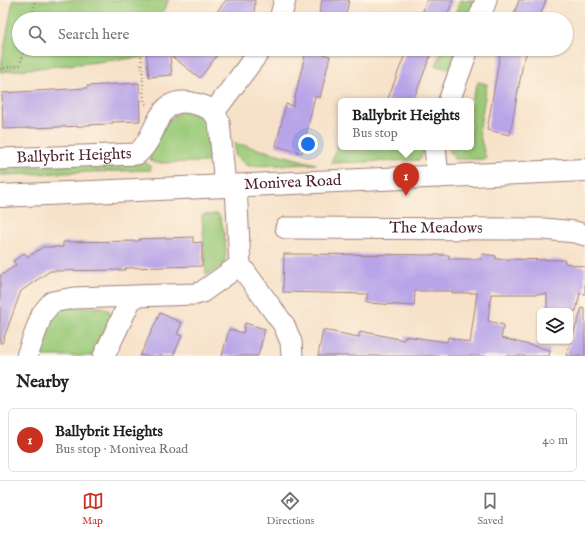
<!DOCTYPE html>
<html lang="en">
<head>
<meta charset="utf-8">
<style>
  body { margin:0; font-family:"IM FELL English",serif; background:#f2f2f2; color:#202124 }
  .controls { position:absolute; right:12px; bottom:12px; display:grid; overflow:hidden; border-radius:6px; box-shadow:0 1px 3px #0004 }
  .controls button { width:36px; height:36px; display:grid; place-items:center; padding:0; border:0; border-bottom:1px solid #e0e0e0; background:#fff; color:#202124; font:20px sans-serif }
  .you { position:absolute; left:308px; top:144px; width:14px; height:14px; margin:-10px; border:3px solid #fff; border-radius:50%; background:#1a73e8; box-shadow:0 0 0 6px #1a73e833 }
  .badge { display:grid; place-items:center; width:26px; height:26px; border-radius:50%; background:#c8321e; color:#fff; font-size:13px; font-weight:700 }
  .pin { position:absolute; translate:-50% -33px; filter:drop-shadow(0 1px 2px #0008) }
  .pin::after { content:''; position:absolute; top:21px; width:14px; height:12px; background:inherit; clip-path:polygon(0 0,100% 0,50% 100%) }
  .popup { position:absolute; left:338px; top:98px; width:136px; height:52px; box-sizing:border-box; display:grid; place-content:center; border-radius:6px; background:#fff; filter:drop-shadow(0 1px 3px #0005); font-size:13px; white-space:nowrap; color:#757577 }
  .popup b { font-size:15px; color:#202124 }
  .popup::after { content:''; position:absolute; left:50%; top:100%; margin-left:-8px; border:8px solid transparent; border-top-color:#fff }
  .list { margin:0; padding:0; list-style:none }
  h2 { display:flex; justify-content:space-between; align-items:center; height:52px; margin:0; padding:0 16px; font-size:17px }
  h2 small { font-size:13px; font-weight:400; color:#757577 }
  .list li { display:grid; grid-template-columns:26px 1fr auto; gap:12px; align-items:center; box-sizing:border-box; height:64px; margin:0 8px 8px; padding:0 8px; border:1px solid #e0e0e0; border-radius:6px }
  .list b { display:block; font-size:15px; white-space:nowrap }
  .list p { margin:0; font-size:13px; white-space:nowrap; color:#757577 }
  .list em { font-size:13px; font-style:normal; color:#757577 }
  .icon { flex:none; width:22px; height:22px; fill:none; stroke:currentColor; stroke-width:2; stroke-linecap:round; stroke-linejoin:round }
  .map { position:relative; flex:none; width:585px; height:356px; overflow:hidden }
  .search { position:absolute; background:#fff; box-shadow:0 1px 3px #0004; left:12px; right:12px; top:12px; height:44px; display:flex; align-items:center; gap:10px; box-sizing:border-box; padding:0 14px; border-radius:22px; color:#757577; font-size:15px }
  .sheet { height:124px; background:#fff }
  nav { display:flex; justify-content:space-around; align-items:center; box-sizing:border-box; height:56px; border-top:1px solid #e0e0e0; background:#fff; font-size:11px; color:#757577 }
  nav a { display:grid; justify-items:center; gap:2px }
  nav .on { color:#c8321e }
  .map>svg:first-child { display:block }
</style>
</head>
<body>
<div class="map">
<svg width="585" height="356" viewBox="0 0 585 356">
  <rect width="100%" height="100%" fill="#fcf5e5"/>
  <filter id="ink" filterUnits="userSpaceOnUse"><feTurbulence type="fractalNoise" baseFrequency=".025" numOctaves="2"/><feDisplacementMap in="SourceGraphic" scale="8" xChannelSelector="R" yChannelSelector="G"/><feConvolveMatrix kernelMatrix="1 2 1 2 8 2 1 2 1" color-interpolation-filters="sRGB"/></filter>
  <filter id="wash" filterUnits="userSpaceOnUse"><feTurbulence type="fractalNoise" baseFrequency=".012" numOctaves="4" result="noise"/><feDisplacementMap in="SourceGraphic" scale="16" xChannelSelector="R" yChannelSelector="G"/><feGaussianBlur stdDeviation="0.9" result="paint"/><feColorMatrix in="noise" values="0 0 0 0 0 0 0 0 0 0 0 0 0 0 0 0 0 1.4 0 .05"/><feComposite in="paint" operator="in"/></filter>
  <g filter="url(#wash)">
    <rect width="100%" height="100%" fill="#f7e2c9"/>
    <g fill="#9bcb7a" stroke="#727552">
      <polygon points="13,0 169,0 161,14 144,19 19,19 19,49 145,49 145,57 0,72"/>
      <polygon points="460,0 473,0 473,12 468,17 459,14 457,19 453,19"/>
      <polygon points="442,49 461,49 448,69 436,66"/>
      <polygon points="478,82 487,84 479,132 486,159 454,159 449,147 471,147 471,102"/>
      <polygon points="181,111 209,118 211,150 208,162 155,163 151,161 149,155 165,123"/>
      <polygon points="341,136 341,147 391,147 401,150 402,147 425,147 420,160 331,163"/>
      <polygon points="235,143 316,164 247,166 235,155"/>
      <polygon points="143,160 150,166 151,170 0,175 0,169"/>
      <path d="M218,214C223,219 228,253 225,260C222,268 213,272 206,275L202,215Z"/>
      <polygon points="102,307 108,310 112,316 98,356 35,356 49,317 57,308"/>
    </g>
    <g id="blocks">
      <g fill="#b8a4e8">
        <polygon points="226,0 255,0 254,17 215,14"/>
        <polygon points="322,0 349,0 345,19 318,19"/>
        <polygon points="427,0 453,0 446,19 420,19"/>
        <polygon points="519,0 546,0 539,19 512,19"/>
        <polygon points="146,49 222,49 200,78 170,55 172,75 149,77"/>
        <polygon points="407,49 433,49 413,101 387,101"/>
        <polygon points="501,49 528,49 523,63 510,135 487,130"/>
        <polygon points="306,51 330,56 320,98 315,96 302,153 276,146 286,104 293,106"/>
        <polygon points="139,83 140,121 112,122 112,124 84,125 84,126 3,129 2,93 87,88 87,86"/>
        <polygon points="193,237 193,243 202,242 202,266 125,268 125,270 50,271 21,291 2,343 0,343 0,276 16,265 13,261 25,253 28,257 43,247 63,247 63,242 139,241 139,239"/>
        <polygon points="284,254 449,255 449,259 482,259 483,254 496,256 496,259 565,260 565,263 585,267 585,294 580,293 576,311 547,311 547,294 491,294 488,321 504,325 501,338 550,350 549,356 318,356 323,330 359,337 360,331 404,340 405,336 447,342 448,337 470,343 477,293 452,293 452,291 415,291 414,306 366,303 368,294 283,292"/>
        <polygon points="582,308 585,309 585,356 566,356"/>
        <polygon points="160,313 182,323 177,334 182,336 173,356 140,356"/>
        <polygon points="245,323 265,329 258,356 222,356 229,329 243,333"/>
      </g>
    </g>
  </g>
  <g filter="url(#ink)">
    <use href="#blocks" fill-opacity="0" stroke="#a0807a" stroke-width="1"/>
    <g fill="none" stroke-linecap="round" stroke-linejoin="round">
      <defs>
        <g id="minor">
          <polyline points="280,19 285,0"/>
          <polyline points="479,19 486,0"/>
          <polyline points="449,101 468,49"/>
          <polyline points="214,112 261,49"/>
          <polyline points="435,147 438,177"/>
          <path id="s1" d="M0,159L137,154C160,136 154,92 196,104C208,107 214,110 219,122L225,186"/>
          <polyline points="236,185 240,265 284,325 291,342 292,356"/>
          <path id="s2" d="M286,228L544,229L575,232L585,235"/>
          <polyline points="27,356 42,314 52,302 74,298 196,294 202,292 240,265"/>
          <polyline points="104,356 132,297"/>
        </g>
        <g id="secondary">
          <path id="s3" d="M0,196L585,170"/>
        </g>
      </defs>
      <use href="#minor" stroke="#a0807a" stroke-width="23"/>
      <use href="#secondary" stroke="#a0807a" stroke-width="24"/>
      <g stroke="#a0807a" stroke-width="2.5" stroke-dasharray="1 3" stroke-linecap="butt">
        <polyline points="32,19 35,0"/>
        <polyline points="141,52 144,102 146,104"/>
        <polyline points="0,69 20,65 24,49"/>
      </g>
      <use href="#minor" stroke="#fff" stroke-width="21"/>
      <use href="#secondary" stroke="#fff" stroke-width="22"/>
    </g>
  </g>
  <g text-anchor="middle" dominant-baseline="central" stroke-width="3" stroke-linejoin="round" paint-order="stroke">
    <g font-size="16" fill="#4a1f2b" stroke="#fcf5e5">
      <text stroke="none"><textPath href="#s1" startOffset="74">Ballybrit Heights</textPath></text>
      <text stroke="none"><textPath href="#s3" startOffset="293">Monivea Road</textPath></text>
      <text stroke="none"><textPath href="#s2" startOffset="150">The Meadows</textPath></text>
    </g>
  </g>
</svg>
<div class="controls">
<button><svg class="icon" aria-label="layers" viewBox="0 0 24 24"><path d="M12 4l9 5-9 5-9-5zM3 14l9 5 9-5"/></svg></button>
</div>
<div class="you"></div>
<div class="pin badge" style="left:406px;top:196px">1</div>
<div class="popup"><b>Ballybrit Heights</b>Bus stop</div>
<div class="search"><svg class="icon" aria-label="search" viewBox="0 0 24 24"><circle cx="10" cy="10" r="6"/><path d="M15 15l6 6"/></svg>Search here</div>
</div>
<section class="sheet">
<h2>Nearby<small></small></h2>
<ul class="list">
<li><span class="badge">1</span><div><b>Ballybrit Heights</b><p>Bus stop · Monivea Road</p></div><em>40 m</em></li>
</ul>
</section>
<nav>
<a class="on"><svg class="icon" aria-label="map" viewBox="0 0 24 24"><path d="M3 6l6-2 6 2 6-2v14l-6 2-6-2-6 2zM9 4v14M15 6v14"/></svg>Map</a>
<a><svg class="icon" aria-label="directions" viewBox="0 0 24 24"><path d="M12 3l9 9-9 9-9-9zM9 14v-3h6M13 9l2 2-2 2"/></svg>Directions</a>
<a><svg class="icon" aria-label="saved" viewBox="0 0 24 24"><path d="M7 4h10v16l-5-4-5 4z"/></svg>Saved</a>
</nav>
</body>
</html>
